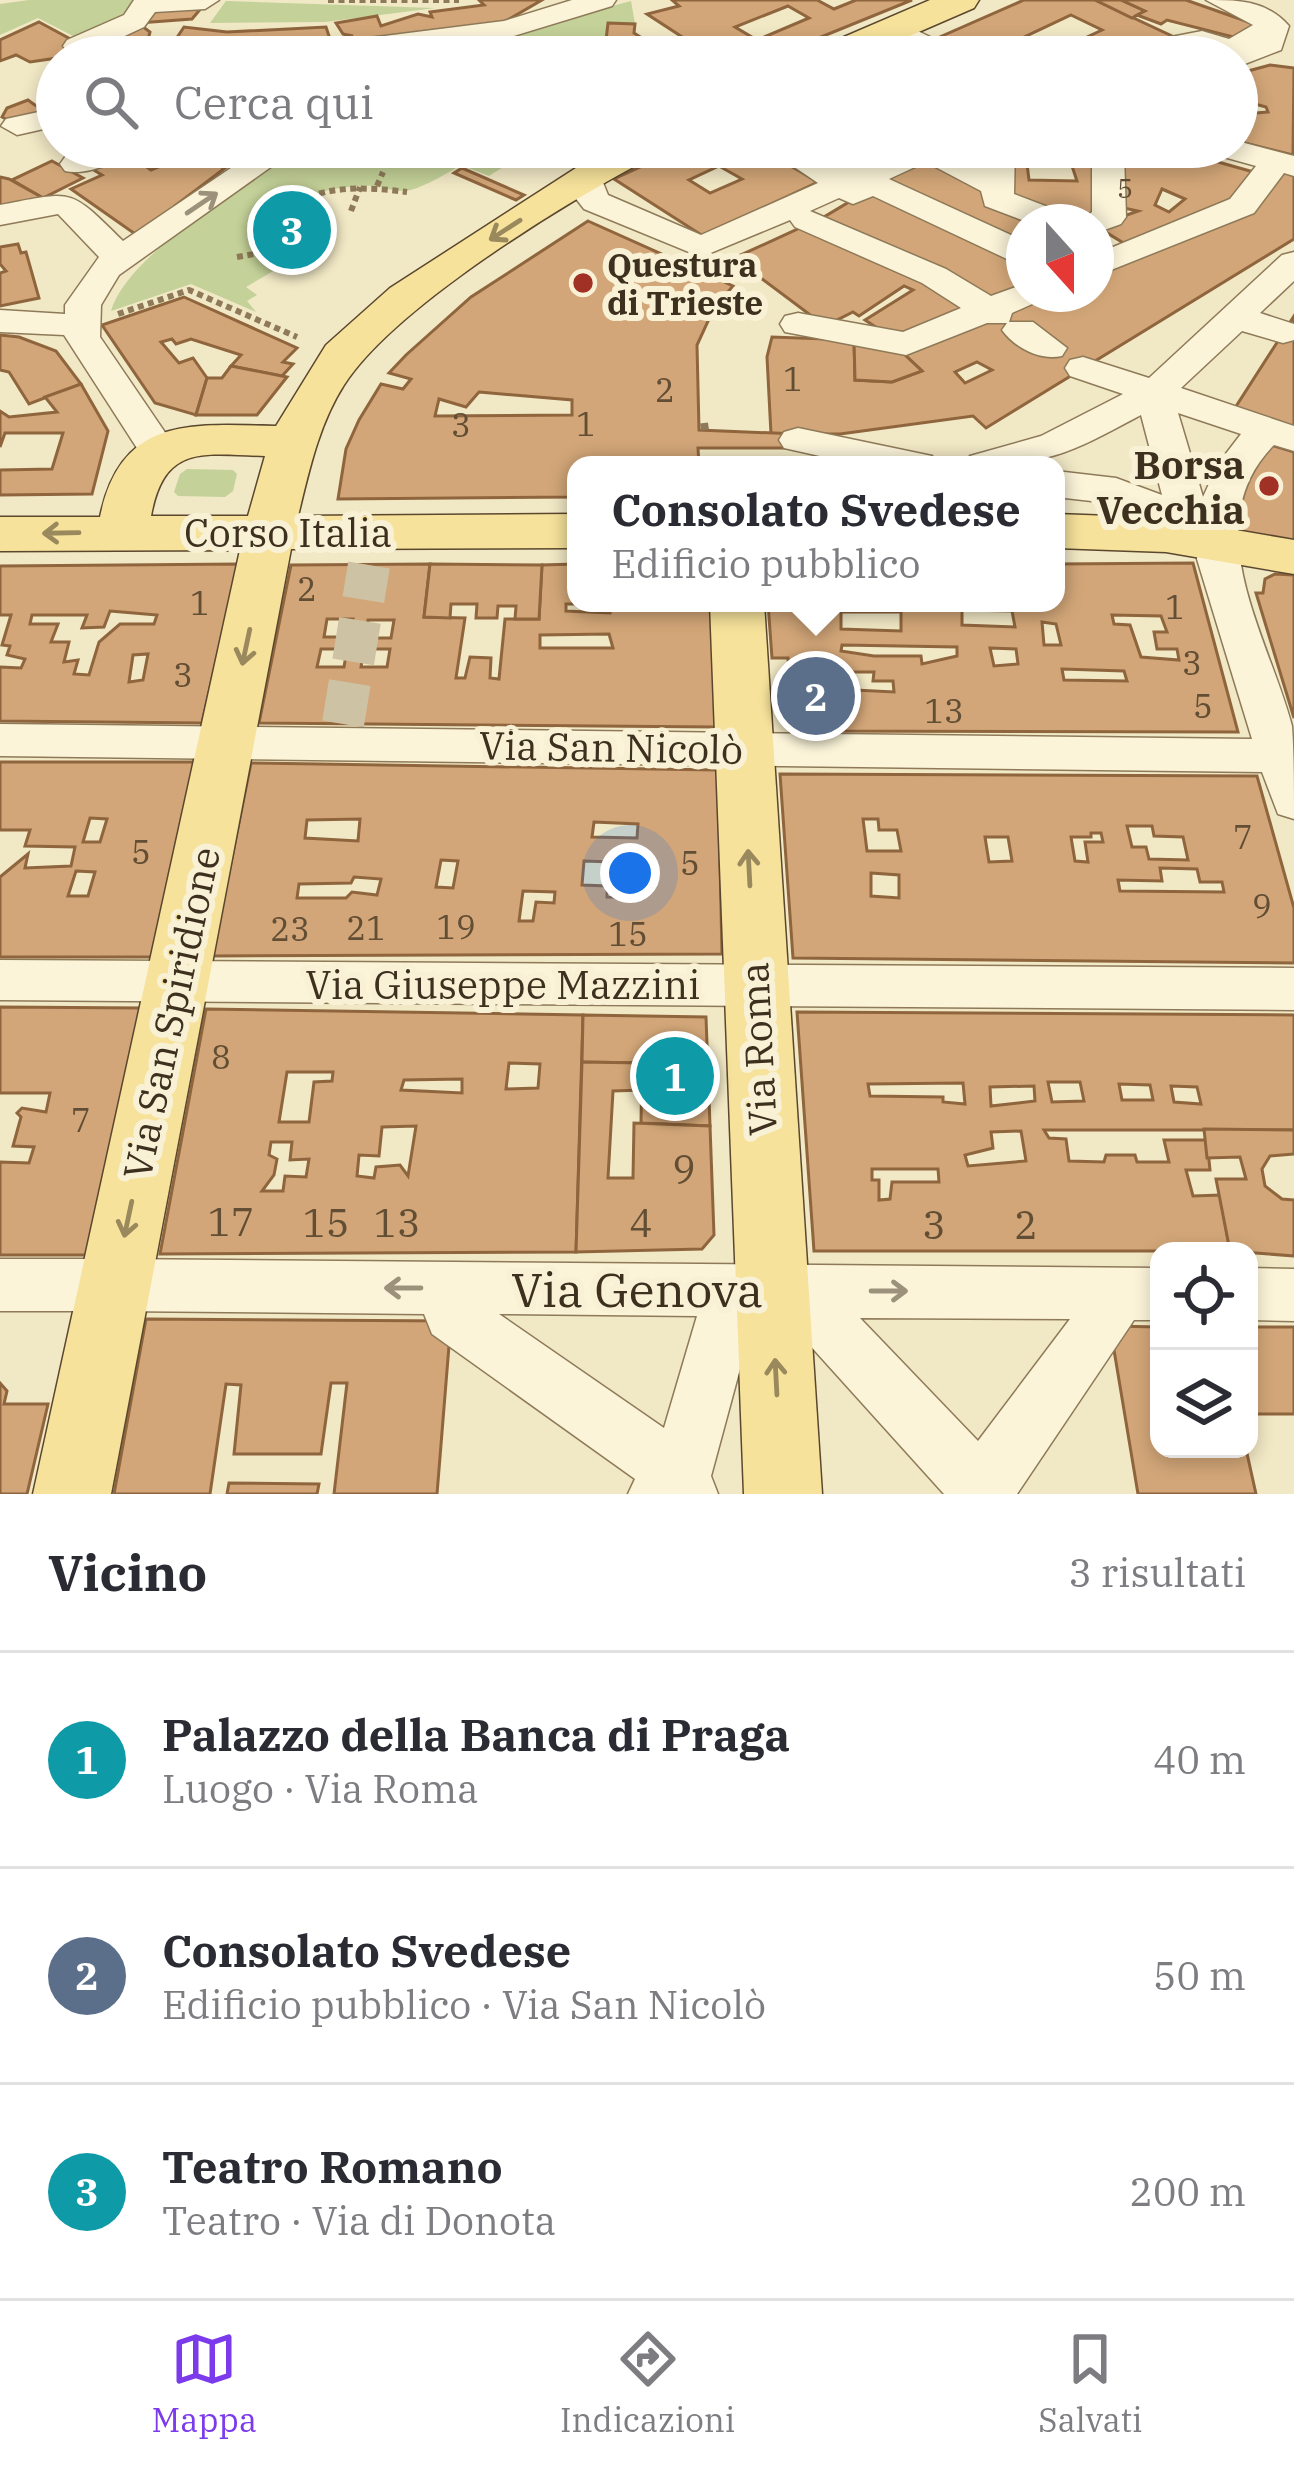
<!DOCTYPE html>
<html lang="it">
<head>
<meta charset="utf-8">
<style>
  body { margin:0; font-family:"IBM Plex Serif",serif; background:#f2f2f3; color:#2b2b33 }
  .controls { position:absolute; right:36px; bottom:36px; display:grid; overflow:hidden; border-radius:24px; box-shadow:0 6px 18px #0003 }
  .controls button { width:108px; height:108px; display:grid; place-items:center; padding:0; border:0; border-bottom:3px solid #e1e1e2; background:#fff; color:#2b2b33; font:60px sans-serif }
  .compass { position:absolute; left:1006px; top:204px; width:108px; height:108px; border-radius:50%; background:#fff; box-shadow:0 6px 18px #0003; rotate:159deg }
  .you { position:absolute; left:630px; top:873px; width:42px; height:42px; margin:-30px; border:9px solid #fff; border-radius:50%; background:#1a73e8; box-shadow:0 0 0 18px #1a73e833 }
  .badge { display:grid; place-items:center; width:78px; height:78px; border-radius:50%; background:#7c3aed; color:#fff; font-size:39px; font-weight:700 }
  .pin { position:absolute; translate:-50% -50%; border:6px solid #fff; box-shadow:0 3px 12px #0006 }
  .popup { position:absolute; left:567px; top:456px; width:498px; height:156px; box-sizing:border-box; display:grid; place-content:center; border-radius:24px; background:#fff; filter:drop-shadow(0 3px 9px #0005); font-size:39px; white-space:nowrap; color:#7c7c81 }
  .popup b { font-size:45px; color:#2b2b33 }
  .popup::after { content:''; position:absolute; left:50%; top:100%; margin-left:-24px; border:24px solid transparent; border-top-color:#fff }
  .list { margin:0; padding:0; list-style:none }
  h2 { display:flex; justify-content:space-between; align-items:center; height:156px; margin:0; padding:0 48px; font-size:51px }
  h2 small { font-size:39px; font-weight:400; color:#7c7c81 }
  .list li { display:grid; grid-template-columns:78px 1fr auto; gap:36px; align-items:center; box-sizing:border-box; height:216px; padding:0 48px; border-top:3px solid #e1e1e2 }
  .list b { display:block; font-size:45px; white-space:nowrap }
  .list p { margin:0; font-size:39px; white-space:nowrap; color:#7c7c81 }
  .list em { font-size:39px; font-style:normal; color:#7c7c81 }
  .icon { flex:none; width:66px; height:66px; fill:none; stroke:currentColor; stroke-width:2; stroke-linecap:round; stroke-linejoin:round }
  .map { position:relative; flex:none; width:1294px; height:1494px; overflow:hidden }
  .search { position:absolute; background:#fff; box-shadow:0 6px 18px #0003; left:36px; right:36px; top:36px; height:132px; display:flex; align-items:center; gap:30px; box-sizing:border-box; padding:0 42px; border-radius:66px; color:#7c7c81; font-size:45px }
  .sheet { height:804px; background:#fff }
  nav { display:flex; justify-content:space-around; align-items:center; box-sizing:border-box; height:168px; border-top:3px solid #e1e1e2; background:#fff; font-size:33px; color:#7c7c81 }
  nav a { display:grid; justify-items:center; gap:6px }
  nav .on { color:#7c3aed }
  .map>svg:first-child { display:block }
</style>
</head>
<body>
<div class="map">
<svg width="1294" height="1494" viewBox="0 0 1294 1494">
  <rect width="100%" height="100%" fill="#f1e8c5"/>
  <g fill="#c4d198">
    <polygon points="29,0 132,0 125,18 77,38 38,18 0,35 0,4"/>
    <polygon points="226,1 435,8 325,22 210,23"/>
    <polygon points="631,1 635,24 608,23 604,57 469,57 538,26"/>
    <path d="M302,147H535L489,176L461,165C449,172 417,192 402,191C393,191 384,187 374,186C336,184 271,198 266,244L287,263L246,287L257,295L247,301L256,312L191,284L111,311C127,254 251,181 302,147Z"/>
    <polygon points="187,469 233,470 237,474 233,491 225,497 178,496 174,492 180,474"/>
  </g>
  <g fill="#d2a678" stroke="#8f653d" stroke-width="3" fill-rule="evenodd">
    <polygon points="479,0 542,0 492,29 308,51 222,53 170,48 184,27 227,32 326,27 330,39 353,36 343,34 336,23 377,16 381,26 418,14 432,17 430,12 484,5"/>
    <path d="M672,0H817L834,9L856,0H912L772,57H713L647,14L679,6ZM788,6L809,18L757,40L735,27Z"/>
    <path d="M1024,0H1095L1172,36L1128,57H982L942,36ZM1071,15L1102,30L1046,56L1016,41Z"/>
    <polygon points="1095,0 1121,0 1145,11 1132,18"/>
    <polygon points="1121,0 1186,0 1260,26 1241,39 1167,20 1161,24 1137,15 1145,11"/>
    <polygon points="150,6 203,6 192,19 138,23"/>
    <polygon points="39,22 76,42 57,58 30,62 16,55 0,61 0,40"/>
    <polygon points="138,23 150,32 145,51 95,57 85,47"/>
    <polygon points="608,23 635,24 634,33 672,57 604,57"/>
    <polygon points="436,39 451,49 429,57 381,57"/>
    <polygon points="1270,65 1294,68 1293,155 1237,141 1237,101 1246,114 1243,120 1251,122 1256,113 1268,112 1266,107 1237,99 1237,74"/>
    <polygon points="28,100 46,113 11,122 2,117 7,108"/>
    <polygon points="128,147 175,147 140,162 151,170 185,156 225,168 176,205 184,208 138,236 71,189 102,175 84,164"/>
    <polygon points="205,147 273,147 240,170 194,153"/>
    <path d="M684,147H758L818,182L703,236L614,179ZM719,166L742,179L710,193L689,180Z"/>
    <polygon points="810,147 891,147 847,168"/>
    <polygon points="944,147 997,147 977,177 933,153"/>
    <path d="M1002,147H1165L1257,173L1238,204L1130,247L1096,226L1138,211L1110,205L1092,222H1075L1007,200ZM1026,156H1050L1052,163H1071L1077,181L1029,180ZM1162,189L1185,199L1169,212L1155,205Z"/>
    <polygon points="932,153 1041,222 1024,222 1024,250 879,183"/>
    <polygon points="52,161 83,178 43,198 12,180"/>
    <polygon points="462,168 524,195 516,200 454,173"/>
    <path d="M1279,170L1294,174V239L986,428L973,416L840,434H771L767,357L772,337L854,340L855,380L892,382L922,371L905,355L1045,294H1096V272L1233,217ZM977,362L992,370L965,383L955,372Z"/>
    <polygon points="0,177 9,179 43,198 0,210"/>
    <polygon points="874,187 1024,251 1024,286 988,301 824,217"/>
    <path d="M588,221L733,286L714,308L697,345L699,430L797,434L798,448H698L699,465H576V497L338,499L346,449L359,420L381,384L403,389L411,379L389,373L406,355L471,297ZM479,392L572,400V415L435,416L439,399L466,407Z"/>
    <polygon points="800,228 974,306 894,339 865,320 913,290 904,286 859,316 853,312 825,326 734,258"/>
    <polygon points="18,244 21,253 26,252 39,298 0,306 0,273 6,271 0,264 0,247"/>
    <polygon points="184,297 297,348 283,362 293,364 282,376 231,366 241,355 191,339 176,344 172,339 161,342 179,363 193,358 207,378 196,415 155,403 102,325"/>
    <polygon points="1294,316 1294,427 1235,408"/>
    <polygon points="0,335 19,337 56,351 81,384 29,404 9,372 0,370"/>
    <polygon points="854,340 890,341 922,371 892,382 855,380"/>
    <polygon points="231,366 287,377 257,415 196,415 207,378 222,378"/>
    <polygon points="81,384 108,431 92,494 0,495 0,470 52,469 63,433 5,433 0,447 0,411 9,417 57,412 45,397"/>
    <polygon points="1261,442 1294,452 1294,546 1227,532"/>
    <path d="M1193,563L1238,732L793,731L788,658H772L768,603H1056V564ZM962,610L1012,611L1015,627L962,625ZM841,612H901V631L841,629ZM1112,615L1161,616L1167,632H1154L1157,649H1177L1179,660L1141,657L1130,625L1114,624ZM1042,622L1056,624L1061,645H1044ZM842,645L957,647V656L922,664L921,656H874L841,651ZM990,648L1016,649L1018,664L994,666ZM1062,669L1124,671L1127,681L1064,680ZM833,672H874L873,681H893L894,692L835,689Z"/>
    <path d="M238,564L202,723L0,721V667L21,668L25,659L7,655L10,646L2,645L11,615H0V566ZM110,611L157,615L154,624H120L99,642L89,675L74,674L78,660L64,662L69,642H51L58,624H30L32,615H87L82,628L104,627ZM148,654L143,680L129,682L133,655Z"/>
    <path d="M430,564L424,617L465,618L456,678H465L470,657L491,658L490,678L499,679L505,619H539L542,565L576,564V603H714L716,727L259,723L291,565ZM566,604H610V613L566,611ZM327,619H353L350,637H324ZM368,620H394L391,638H365ZM609,634L613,648H540V635ZM321,649H347L344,667H317ZM364,649H390L387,667H361Z"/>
    <polygon points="430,564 542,565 539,619 515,619 516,606 498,606 497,618 476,618 477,604 451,604 450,618 424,617"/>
    <polygon points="1292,571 1294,571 1294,718 1256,593 1263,593 1265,579 1275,574 1292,575"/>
    <path d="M0,762H196L153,957H0V877L28,854L25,868L71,866L75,847L25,846L30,830H0ZM90,818L107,819L100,842H83ZM76,871L95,872L88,896H68Z"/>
    <path d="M251,763L718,770L722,954L212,956ZM360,819L358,841L305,838L307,820ZM594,822L638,824L637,838L592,837ZM441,860L458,861L453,888L436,887ZM584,861L612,862V873H643L642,898L607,897V886L582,885ZM354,877L381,879L377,895L352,892L346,898H297L299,884L351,883ZM523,891L555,892L554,903L536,902L533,921H519Z"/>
    <path d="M780,774L1257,776L1294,908V963L793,958ZM863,819H878L879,830H897L901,851H867ZM1127,826H1152L1154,836L1183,837L1188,860L1149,859L1146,847H1132ZM1091,833H1101L1103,842H1085L1088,862L1075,861L1071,837H1091ZM985,837H1008L1012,861L989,862ZM1160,868L1197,869L1200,882H1222L1224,892L1120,891L1118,880L1162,881ZM871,873L899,875V898L871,896Z"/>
    <polygon points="0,1007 142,1008 91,1255 0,1255 0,1162 29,1163 34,1147 13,1146 21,1117 17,1113 22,1108 46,1112 50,1093 0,1093"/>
    <path d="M206,1009L583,1015L576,1252L160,1254ZM509,1063L540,1064L538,1088L506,1089ZM287,1072H333L332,1081L314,1082L309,1122H279ZM462,1079V1093L401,1090L404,1080ZM416,1126L408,1176L400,1165L376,1167L374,1178L357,1176L359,1155L379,1156L382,1127ZM271,1142H292L290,1160L309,1159L306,1177L285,1176L283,1191H262L274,1175L277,1159L269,1155Z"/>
    <path d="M797,1012L1294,1015V1130H1044L1049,1138L1066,1139L1069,1161L1104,1162L1106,1155H1135L1137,1162H1169L1164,1140H1207L1210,1170H1186L1193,1196L1220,1195L1230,1251H814ZM1048,1082H1080L1084,1101L1052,1102ZM963,1083L965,1104L943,1102V1097L870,1096L868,1084ZM1119,1084L1150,1085L1153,1100H1122ZM1034,1086L1035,1101L991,1106L990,1087ZM1171,1086L1197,1087L1201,1104L1174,1102ZM1021,1131L1026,1161L968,1166L965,1155L993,1148L991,1132ZM872,1169H938L939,1182H892L890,1199L879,1200V1180H872Z"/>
    <polygon points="583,1015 706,1017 710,1126 641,1123 642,1063 582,1062"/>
    <polygon points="582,1062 642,1063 642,1090 613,1091 608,1178 633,1178 634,1123 710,1126 714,1235 702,1249 576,1252"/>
    <polygon points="1204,1129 1294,1130 1294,1154 1270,1156 1262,1169 1265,1186 1282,1199 1294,1200 1294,1256 1230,1251 1216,1179 1246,1179 1240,1157 1207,1158"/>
    <polygon points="146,1319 451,1321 437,1494 334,1494 347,1383 331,1383 321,1454 234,1454 241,1385 226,1384 210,1494 114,1494"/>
    <polygon points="1110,1326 1159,1327 1159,1449 1246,1449 1256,1494 1138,1494"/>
    <rect x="1249" y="1327" width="45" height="87"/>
    <polygon points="0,1383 7,1391 4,1404 48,1404 27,1494 0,1494"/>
    <polygon points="229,1483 319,1484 317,1494 227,1494"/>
  </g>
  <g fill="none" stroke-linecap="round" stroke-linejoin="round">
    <polyline stroke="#cdc3a4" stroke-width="42" stroke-dasharray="42 21" stroke-linecap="butt" points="343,724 369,565"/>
    <defs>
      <g id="minor">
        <polygon points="134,0 219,0 205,9 155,12 144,27 97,49 103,57 72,57 63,46 67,40 124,15"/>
        <polygon points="572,0 616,0 612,6 507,38 359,57 274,57 289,48 504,21"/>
        <path d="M1206,0C1238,0 1266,0 1289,26L1281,50L1237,67V57L1201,49L1156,57L1145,54L1141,48L1145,42L1202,31L1229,39L1253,25Z"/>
        <polygon points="893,19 959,51 963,57 925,57 883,34 878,28 883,22"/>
        <polygon points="158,39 258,48 273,57 111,57 115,51"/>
        <polygon points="57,108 57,126 17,135 1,126 6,119"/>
        <polygon points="1237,141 1294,156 1294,176 1284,173 1254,213 1096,276 1096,254 1230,199 1256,166 1213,154 1208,147 1237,147"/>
        <path d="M90,147H135C121,162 86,176 65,171L60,164L65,157Z"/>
        <path d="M262,147H299L119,275L101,305L100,337L177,450L172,459H144L64,335L0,332V310L65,314V305L99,257L58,214L0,225V205C75,191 68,187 123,241Z"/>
        <path d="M765,147H805L833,163L843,160L862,167C920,141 928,138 982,166L983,147H1015L1014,194L1069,215L1074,222H1027L985,206L981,191L926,162L889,179L1024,241V263L1009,260L873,196L853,204L839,198L810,211L946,269L991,296L1024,284V294H1045L1039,301L1012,313L1009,322H1033L1067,348L1062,356C1040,361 1015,348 1002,330L1007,323H987L906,355L785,332L780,324L785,316L798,313L903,332L961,308L922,283L795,227L790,220L701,257L584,209L570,191L574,170H598L608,195L701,235L818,183Z"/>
        <polygon points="1096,147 1120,147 1124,153 1126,217 1121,224 1096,233 1096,222 1080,222 1092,212 1092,153"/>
        <path d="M1294,252V281L1260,313L1294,324V340L1283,343L1242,331L1181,388L1294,426V451L1274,445C1195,525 1268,635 1292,726C1294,754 1294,790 1294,819L1278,814L1262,772L0,756V724L1252,739L1197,559L1198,539L1109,503L1056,497V471L1116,478L1162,495L1141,415C1068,454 1049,465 965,465L970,456L1041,436L1123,394L1070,376L1065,368L1070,360L1083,357L1149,378L1282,255ZM1178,413L1241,434L1218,464L1203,497Z"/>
        <polygon points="798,428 932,456 937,465 860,465 784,448 779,440 784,432"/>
        <polygon points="0,960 1294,968 1294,1010 0,1000"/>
        <path d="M0,1259H91L103,1264L115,1259L1159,1268V1320H1134L1017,1494H944L797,1331L791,1317H754L711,1476L718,1494H628L635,1479L432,1334L424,1314L115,1311L103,1306L91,1311H0ZM499,1314L697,1316L664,1428ZM860,1318L1070,1319L978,1441Z"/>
        <polygon points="1249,1268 1294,1269 1294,1321 1249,1320"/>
      </g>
      <g id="major">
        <polygon points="930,0 979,0 974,8 861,57 810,57 816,49"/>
        <path d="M660,147L654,156C570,199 394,307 344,385C319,424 309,471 298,516L576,514V548L291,549L111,1494H33L240,550L0,551V517H100C121,416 190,424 276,426L326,345L390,288L607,148ZM265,456L248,516H151C164,444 202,454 265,456Z"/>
        <polygon points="1056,514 1166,518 1294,540 1294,574 1166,552 1056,548"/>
        <polygon points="710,603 764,603 822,1494 744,1494"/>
      </g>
    </defs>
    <use href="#minor" stroke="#8e7a59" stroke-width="3"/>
    <use href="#major" stroke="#5b472e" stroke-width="3"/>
    <g stroke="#8e7a59" stroke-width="6" stroke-dasharray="6 4.5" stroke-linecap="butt">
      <polyline points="328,0 459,0"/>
      <polyline points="537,51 568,42"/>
      <polyline points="181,147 211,161"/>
      <polyline points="145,161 180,148"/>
      <polyline points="377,186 383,172"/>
      <polyline points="298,202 326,217"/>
      <polyline points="351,211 360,187"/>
      <polyline points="267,233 311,232"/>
      <polyline points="237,257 271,251"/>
      <path d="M287,263L266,244C285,183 353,185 407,192"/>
      <polyline points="118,314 189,290 297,337"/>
    </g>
    <polyline stroke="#8e7a59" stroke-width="8" stroke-dasharray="9 6" stroke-linecap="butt" points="704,423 705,430"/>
    <use href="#minor" fill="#fbf4d9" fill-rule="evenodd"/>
    <use href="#major" fill="#f6e29b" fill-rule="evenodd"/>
  </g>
  <defs><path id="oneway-shaft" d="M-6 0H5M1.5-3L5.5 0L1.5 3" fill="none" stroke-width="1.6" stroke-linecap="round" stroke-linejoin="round" transform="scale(3)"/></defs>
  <g stroke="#9c927c">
    <use href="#oneway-shaft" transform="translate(202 203) rotate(-34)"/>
    <use href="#oneway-shaft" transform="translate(403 1288) rotate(-180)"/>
    <use href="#oneway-shaft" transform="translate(889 1291)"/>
  </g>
  <g stroke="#9a895c">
    <use href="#oneway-shaft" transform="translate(505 230) rotate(147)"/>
    <use href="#oneway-shaft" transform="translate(61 533) rotate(179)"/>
    <use href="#oneway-shaft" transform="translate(246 647) rotate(102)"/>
    <use href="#oneway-shaft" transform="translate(749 868) rotate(-93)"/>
    <use href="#oneway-shaft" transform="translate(128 1219) rotate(102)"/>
    <use href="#oneway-shaft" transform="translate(776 1377) rotate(-93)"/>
  </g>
  <g fill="#a13025" stroke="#f8f1d5" stroke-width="4.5">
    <circle cx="583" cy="283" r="12"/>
    <circle cx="1269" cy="486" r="12"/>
  </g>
  <g text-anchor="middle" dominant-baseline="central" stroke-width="12" stroke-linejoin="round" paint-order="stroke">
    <g font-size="27" fill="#624e34">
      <text x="1125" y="187">5</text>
    </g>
    <g font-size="33" font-weight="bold" fill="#3d301e" stroke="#f8f1d5" text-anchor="start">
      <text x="607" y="264">Questura<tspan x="607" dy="38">di Trieste</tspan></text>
    </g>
    <g font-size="33" fill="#624e34">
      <text x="793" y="378">1</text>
      <text x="665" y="389">2</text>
      <text x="586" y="423">1</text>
      <text x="461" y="424">3</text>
      <text x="307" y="588">2</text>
      <text x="200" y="602">1</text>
      <text x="1175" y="606">1</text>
      <text x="1192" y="662">3</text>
      <text x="183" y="674">3</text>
      <text x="1203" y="705">5</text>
      <text x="944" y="710">13</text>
      <text x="1243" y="836">7</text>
      <text x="141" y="851">5</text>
      <text x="690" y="862">5</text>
      <text x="1262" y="905">9</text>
      <text x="456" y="926">19</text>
      <text x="366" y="927">21</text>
      <text x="290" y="928">23</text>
      <text x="628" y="933">15</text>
      <text x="221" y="1056">8</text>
      <text x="81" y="1119">7</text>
    </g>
    <g font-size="39" font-weight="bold" fill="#3d301e" stroke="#f8f1d5" text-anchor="end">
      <text x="1245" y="464">Borsa<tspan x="1245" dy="45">Vecchia</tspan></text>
    </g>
    <g font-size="39" fill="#3d301e" stroke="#f8f1d5">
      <text x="288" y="532">Corso Italia</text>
      <text transform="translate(611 747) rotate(1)">Via San Nicolò</text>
      <text x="503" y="984">Via Giuseppe Mazzini</text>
      <text transform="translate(171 1013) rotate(-78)">Via San Spiridione</text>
      <text transform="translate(758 1049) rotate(-93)">Via Roma</text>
    </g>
    <g font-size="39" fill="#624e34">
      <text x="684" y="1168">9</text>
      <text x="231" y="1221">17</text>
      <text x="326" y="1222">15</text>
      <text x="397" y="1222">13</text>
      <text x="641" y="1222">4</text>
      <text x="934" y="1224">3</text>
      <text x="1026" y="1224">2</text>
    </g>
    <g font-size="48" fill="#3d301e" stroke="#f8f1d5">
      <text x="637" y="1289">Via Genova</text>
    </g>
  </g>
</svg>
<div class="controls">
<button><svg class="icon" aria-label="locate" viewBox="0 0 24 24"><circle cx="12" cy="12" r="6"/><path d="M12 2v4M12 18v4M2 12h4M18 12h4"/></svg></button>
<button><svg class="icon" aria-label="layers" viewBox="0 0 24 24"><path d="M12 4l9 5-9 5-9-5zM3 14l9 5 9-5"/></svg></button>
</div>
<svg class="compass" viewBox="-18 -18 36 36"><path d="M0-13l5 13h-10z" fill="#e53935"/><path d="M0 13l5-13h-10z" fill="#7c7c81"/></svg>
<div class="you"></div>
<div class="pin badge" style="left:675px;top:1076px;background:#0f9aa8">1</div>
<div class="pin badge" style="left:816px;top:696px;background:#5c6f8a">2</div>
<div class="popup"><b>Consolato Svedese</b>Edificio pubblico</div>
<div class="pin badge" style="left:292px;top:230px;background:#0f9aa8">3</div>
<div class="search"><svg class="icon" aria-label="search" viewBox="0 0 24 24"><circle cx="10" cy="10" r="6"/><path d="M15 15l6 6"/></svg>Cerca qui</div>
</div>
<section class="sheet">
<h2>Vicino<small>3 risultati</small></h2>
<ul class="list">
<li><span class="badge" style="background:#0f9aa8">1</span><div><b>Palazzo della Banca di Praga</b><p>Luogo · Via Roma</p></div><em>40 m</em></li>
<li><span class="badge" style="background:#5c6f8a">2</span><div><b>Consolato Svedese</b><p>Edificio pubblico · Via San Nicolò</p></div><em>50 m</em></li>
<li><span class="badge" style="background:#0f9aa8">3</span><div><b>Teatro Romano</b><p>Teatro · Via di Donota</p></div><em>200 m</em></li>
</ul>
</section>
<nav>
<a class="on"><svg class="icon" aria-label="map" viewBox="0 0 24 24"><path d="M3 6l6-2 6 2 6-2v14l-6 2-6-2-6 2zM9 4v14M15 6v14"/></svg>Mappa</a>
<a><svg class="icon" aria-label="directions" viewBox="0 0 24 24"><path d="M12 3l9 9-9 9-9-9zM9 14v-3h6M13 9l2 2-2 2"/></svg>Indicazioni</a>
<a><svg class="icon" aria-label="saved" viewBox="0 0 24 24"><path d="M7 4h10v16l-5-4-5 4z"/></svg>Salvati</a>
</nav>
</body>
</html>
